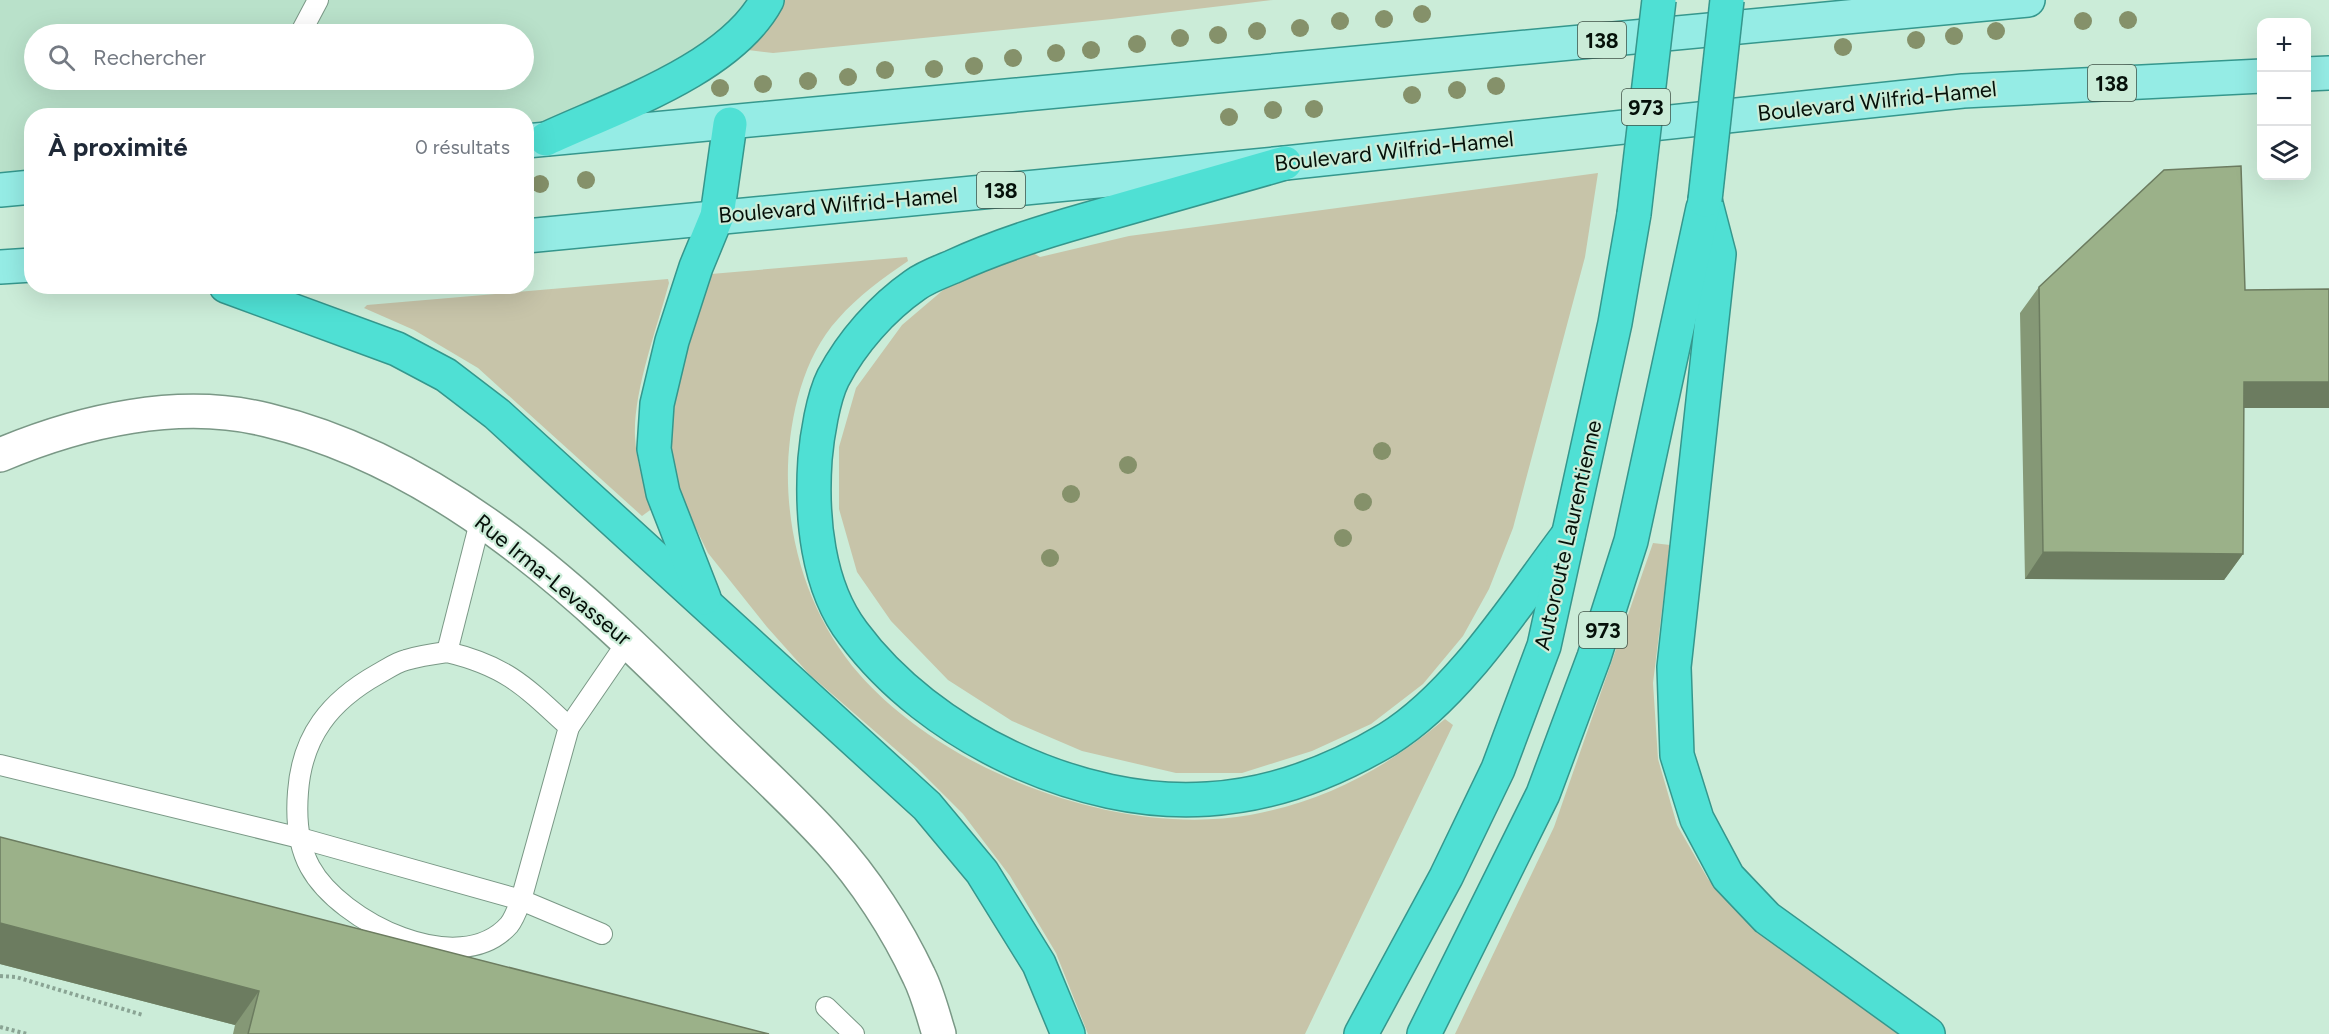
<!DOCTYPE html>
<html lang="fr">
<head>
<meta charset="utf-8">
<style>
  body { margin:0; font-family:Figtree,sans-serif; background:#f6f6f7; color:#1f2937 }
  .controls { position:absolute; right:18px; top:18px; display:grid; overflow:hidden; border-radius:12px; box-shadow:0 6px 24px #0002 }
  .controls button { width:54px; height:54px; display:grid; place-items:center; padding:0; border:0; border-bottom:2px solid #e0e1e3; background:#fff; color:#1f2937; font:30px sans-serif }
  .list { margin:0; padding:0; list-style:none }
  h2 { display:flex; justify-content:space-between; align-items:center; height:78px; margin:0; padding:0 24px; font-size:26px }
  h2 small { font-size:20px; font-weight:400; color:#747a83 }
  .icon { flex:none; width:33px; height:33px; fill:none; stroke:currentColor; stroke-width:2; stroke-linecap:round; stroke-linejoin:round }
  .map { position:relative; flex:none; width:2329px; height:1034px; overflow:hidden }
  .search { position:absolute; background:#fff; box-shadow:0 6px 24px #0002; left:24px; top:24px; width:510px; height:66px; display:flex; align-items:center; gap:15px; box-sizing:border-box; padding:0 21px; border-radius:33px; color:#747a83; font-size:22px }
  .panel { position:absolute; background:#fff; box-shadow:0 6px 24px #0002; left:24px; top:108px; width:510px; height:186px; border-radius:24px }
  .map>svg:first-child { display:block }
</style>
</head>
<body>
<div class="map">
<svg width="2329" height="1034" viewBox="0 0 2329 1034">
  <rect width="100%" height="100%" fill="#cbecd8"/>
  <path fill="#b9e1ca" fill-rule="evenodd" d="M0,0H767L728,45L527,141L526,116H32L31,187L0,190ZM34,34H524V80H34Z"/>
  <g fill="#c7c4a9">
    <polygon points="779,0 1273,0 1112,19 773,53 740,49"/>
    <polygon points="1598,173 1585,257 1513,528 1489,589 1463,636 1423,684 1371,724 1312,751 1242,773 1176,773 1082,751 1012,721 948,680 891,621 857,572 839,509 839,447 856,388 902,325 949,285 1028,250 1040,257 1129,236"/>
    <path d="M907,257L908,261C883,278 858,296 838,319C803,357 790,416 788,466C786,541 810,618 860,675C947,773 1120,838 1250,815C1327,801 1386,768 1445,719L1453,725L1305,1034H1088L1056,953L1010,876L963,814L917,768L809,674L767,627L708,553L679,494L669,451L671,403L711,274Z"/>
    <path d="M668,279L669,283C657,328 633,392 635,437C636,460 644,487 653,508L642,516L478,368L414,330L364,308L367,305Z"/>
    <polygon points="1653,543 1670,545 1653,683 1658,759 1677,825 1708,879 1749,924 1901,1034 1455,1034 1554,827"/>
  </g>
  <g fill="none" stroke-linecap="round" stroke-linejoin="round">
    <defs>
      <g id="lane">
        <polyline points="300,34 318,0"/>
        <path d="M447,652C506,666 525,686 569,727L521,900C518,908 514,919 509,925C459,981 340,922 310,867C298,845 296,817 298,792C302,736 330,701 378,674C387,669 397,662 406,660C419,656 433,654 447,652Z"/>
        <polyline points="447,652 481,518"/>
        <polyline points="569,727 628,641"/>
        <polyline points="0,765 300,838 521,900 602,934"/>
        <polyline points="826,1007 854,1034"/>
      </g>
      <path id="street" d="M0,455C81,421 179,398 267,420C446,463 582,595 708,720C748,760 791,798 829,840C865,879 897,929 919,976C928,994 933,1015 939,1034"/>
      <g id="primary">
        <polyline points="2306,74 2329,73"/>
        <polyline points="526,141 2028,0"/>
        <polyline points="0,190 32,187"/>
        <polyline points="526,236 1285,163 1963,91 2262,76"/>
        <polyline points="0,267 32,265"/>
      </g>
      <g id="highway">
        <path d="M546,139C615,107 730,69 767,0"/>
        <path d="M1285,163C1218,182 1151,201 1085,220C1039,233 995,247 952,267C940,272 926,277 915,285C882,308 852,342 833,378C823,398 817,436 815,459C811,516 817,586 853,633C929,736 1081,808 1208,799C1272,795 1333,772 1388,739C1459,695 1518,601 1568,535"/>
        <polyline points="1705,200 1719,254 1674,667 1677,755 1697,819 1728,877 1767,918 1928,1034"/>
        <polyline points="226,286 397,349 446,375 497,414 927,806 982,872 1039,964 1068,1034"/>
        <polyline points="704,598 663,493 654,449 657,404 672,341 696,267 717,216 730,124"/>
        <polyline points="1361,1034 1446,877 1498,769 1544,646 1615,323 1634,214"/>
        <polyline points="1424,1034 1543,794 1594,657 1631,541 1703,208"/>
      </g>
    </defs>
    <use href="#lane" stroke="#7a9886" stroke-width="22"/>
    <use href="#street" stroke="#7a9886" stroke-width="36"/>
    <use href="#primary" stroke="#35978d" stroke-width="36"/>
    <use href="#highway" stroke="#35978d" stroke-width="36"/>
    <g stroke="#8aa494" stroke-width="4" stroke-dasharray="3 3" stroke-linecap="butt">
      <polyline points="0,976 16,977 143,1015"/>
      <polyline points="0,1027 27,1034"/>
    </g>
    <use href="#lane" stroke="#fff" stroke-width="20"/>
    <use href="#street" stroke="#fff" stroke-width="33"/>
    <use href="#primary" stroke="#95ece5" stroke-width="33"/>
    <use href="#highway" stroke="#4fe0d4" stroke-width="33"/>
    <defs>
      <g id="highway-bridge">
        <polyline points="1705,200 1727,0"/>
        <polyline points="1634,214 1659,0"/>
      </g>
    </defs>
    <use href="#highway-bridge" stroke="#35978d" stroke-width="36" stroke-linecap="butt"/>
    <use href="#highway-bridge" stroke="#4fe0d4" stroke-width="33"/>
  </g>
  <g fill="#85916a">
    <circle cx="1422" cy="14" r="9"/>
    <circle cx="1384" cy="19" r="9"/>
    <circle cx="2128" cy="20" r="9"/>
    <circle cx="1340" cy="21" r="9"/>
    <circle cx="2083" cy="21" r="9"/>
    <circle cx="1300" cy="28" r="9"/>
    <circle cx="1257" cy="31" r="9"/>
    <circle cx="1996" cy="31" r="9"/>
    <circle cx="1218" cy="35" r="9"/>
    <circle cx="1954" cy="36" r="9"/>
    <circle cx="1180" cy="38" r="9"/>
    <circle cx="1916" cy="40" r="9"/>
    <circle cx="1137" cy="44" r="9"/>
    <circle cx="1843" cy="47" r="9"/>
    <circle cx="1091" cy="50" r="9"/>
    <circle cx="1056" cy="53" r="9"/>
    <circle cx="1013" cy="58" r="9"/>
    <circle cx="974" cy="66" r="9"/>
    <circle cx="934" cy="69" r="9"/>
    <circle cx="885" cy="70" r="9"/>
    <circle cx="848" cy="77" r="9"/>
    <circle cx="808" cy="81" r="9"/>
    <circle cx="763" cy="84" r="9"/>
    <circle cx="1496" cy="86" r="9"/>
    <circle cx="720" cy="88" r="9"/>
    <circle cx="1457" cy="90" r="9"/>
    <circle cx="1412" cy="95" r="9"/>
    <circle cx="1314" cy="109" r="9"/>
    <circle cx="1273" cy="110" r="9"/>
    <circle cx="1229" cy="117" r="9"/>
    <circle cx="586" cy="180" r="9"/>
    <circle cx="540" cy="184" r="9"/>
    <circle cx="1382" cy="451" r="9"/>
    <circle cx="1128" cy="465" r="9"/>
    <circle cx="1071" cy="494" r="9"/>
    <circle cx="1363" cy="502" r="9"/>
    <circle cx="1343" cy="538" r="9"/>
    <circle cx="1050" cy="558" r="9"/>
  </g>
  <g fill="#859876">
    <polygon points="2039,287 2245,290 2329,289 2329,408 2244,408 2243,554 2224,580 2025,579 2020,313"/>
    <polygon points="0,837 769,1034 233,1034 235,1025 0,964"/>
  </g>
  <g fill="#6c7c60">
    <polygon points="2244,382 2329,382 2329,408 2226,408"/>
    <polygon points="2043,552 2243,554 2224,580 2025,579"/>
    <polygon points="0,923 259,991 235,1025 0,964"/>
  </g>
  <g fill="#9bb189" stroke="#6c7c60" stroke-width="1.5">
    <polygon points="2241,166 2245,290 2329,289 2329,382 2244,382 2243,554 2043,552 2039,287 2164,170"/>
    <polygon points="0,837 769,1034 248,1034 259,991 0,923"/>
  </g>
  <g text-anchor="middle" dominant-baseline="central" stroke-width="4.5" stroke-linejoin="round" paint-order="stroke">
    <g fill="#cbecd8" stroke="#405247" stroke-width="1.5">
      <rect x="1578" y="22" width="48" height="36" rx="4.5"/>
      <rect x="2088" y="65" width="48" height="36" rx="4.5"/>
      <rect x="1622" y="89" width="48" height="36" rx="4.5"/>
      <rect x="977" y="172" width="48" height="36" rx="4.5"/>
      <rect x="1579" y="612" width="48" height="36" rx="4.5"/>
    </g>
    <g font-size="21" font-weight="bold" fill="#051009">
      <text x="1602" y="40">138</text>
      <text x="2112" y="83">138</text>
      <text x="1646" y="107">973</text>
      <text x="1001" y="190">138</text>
      <text x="1603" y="630">973</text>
    </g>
    <g font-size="22" fill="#051009" stroke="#cbecd8">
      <text transform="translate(1877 101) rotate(-6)">Boulevard Wilfrid-Hamel</text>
      <text transform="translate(1394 151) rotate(-6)">Boulevard Wilfrid-Hamel</text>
      <text transform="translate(838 205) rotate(-5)">Boulevard Wilfrid-Hamel</text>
      <text transform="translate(1568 535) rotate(-77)">Autoroute Laurentienne</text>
      <text transform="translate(553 580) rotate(39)">Rue Irma-Levasseur</text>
    </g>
  </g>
</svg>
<div class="controls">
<button>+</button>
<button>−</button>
<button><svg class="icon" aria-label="layers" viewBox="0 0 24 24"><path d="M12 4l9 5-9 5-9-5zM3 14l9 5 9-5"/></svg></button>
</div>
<div class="search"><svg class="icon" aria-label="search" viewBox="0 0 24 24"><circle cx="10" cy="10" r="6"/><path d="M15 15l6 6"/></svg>Rechercher</div>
<section class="panel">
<h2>À proximité<small>0 résultats</small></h2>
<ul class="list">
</ul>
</section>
</div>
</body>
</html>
